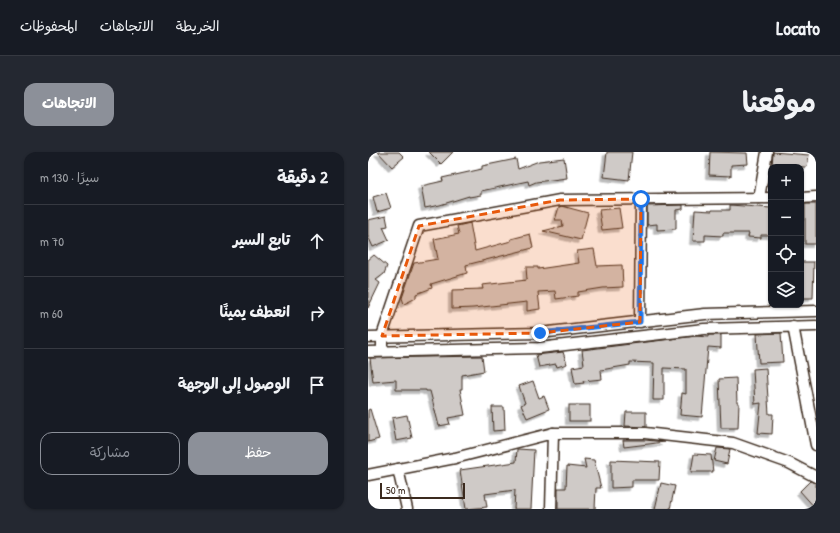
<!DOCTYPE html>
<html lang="ar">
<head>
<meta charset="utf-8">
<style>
  body { margin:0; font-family:"Patrick Hand","Playpen Sans Arabic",sans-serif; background:#242831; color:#f1f3f6; direction:rtl }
  .controls { position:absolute; right:12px; top:12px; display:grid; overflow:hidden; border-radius:8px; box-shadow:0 1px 3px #0004 }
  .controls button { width:36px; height:36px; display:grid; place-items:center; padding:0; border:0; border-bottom:1px solid #363941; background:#171b24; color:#f1f3f6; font:20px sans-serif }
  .scale { position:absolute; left:12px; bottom:10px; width:85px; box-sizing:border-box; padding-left:4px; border:2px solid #3b2a1e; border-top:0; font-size:11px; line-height:14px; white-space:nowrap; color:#3b2a1e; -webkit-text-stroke:3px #fff; paint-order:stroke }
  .stop { position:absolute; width:12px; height:12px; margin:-9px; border:3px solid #1a73e8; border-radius:50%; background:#fff }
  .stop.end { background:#1a73e8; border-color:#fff; box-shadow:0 1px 4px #0008 }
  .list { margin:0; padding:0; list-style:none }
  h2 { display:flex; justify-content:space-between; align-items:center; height:52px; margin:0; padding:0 16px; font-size:17px }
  h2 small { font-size:13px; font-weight:400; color:#9ea1a6 }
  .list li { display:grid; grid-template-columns:26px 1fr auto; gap:12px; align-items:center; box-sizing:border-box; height:72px; padding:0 16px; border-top:1px solid #363941 }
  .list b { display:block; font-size:15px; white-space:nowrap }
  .list em { font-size:13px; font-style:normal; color:#9ea1a6 }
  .actions { display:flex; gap:8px; padding:12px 16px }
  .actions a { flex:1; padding:9px 0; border:1px solid #8c9099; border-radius:12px; text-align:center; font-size:14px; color:#8c9099 }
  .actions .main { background:#8c9099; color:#fff }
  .icon { flex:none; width:22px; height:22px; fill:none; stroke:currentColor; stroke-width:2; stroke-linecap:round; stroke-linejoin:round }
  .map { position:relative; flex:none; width:448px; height:357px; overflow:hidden; direction:ltr; border-radius:12px }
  header { display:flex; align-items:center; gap:24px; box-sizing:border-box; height:56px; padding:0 20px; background:#171b24; border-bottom:1px solid #363941 }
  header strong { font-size:19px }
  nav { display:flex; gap:22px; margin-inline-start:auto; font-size:14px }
  .intro { display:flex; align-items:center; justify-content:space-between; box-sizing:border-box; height:96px; padding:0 24px }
  h1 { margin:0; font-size:28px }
  .button { padding:10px 18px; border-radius:12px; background:#8c9099; color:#fff; font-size:14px; font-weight:700 }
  main { display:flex; gap:24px; padding:0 24px }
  aside { flex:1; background:#171b24; border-radius:12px; box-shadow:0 1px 3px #0004 }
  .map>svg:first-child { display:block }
</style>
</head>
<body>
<header>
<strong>Locato</strong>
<nav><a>الخريطة</a><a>الاتجاهات</a><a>المحفوظات</a></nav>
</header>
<div class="intro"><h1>موقعنا</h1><a class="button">الاتجاهات</a></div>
<main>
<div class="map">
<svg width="448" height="357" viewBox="0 0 448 357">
  <defs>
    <filter id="shadow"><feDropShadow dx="-3.5" dy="3.5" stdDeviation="0" flood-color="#0004"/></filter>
  </defs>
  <rect width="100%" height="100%" fill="#fff"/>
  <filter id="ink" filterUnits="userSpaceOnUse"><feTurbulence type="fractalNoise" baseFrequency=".025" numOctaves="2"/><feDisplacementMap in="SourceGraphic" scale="8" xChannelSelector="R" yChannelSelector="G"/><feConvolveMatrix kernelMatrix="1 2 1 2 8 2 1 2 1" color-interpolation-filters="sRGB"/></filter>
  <g filter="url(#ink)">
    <g fill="#cfcac7" stroke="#3b2a1e" filter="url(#shadow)">
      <polygon points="10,0 31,0 36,5 24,15"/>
      <polygon points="61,0 85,0 73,12"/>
      <polygon points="239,0 264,0 261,28 236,25"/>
      <polygon points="342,0 379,1 380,12 363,13 363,24 341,23"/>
      <polygon points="405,0 441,3 439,15 404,15"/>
      <polygon points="196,6 199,26 168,30 161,33 160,29 113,39 113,43 101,45 101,44 72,53 57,56 53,34 75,29 74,26 114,17 114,14 148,7 150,17 171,9"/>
      <polygon points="18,41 23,56 9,60 5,45"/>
      <rect x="437" y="52" width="11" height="40"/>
      <polygon points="315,53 315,57 308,58 308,77 289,78 289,72 279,73 279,54"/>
      <polygon points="362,53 403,56 403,83 393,83 393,86 380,85 381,81 355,81 355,84 337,83 337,89 325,89 327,58 344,59 344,58 362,58"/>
      <polygon points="194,54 220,61 213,88 175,79 195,74 194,68 187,68 191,55"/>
      <polygon points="251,56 254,76 234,78 231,58"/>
      <polygon points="18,64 20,74 15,75 21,88 5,95 0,84 0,68"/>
      <polygon points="102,71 107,99 143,89 143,87 162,82 165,96 98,113 99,121 63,132 64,136 48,142 48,146 36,152 34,146 46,111 70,107 66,87 91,82 89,74"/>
      <polygon points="226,97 229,114 254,113 255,135 235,136 210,140 210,144 188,147 187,139 170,140 172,157 159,159 159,150 105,156 84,157 84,138 115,137 114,133 159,128 158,115 170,115 170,117 211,111 209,99"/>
      <polygon points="6,103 19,114 16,122 8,128 12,131 0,156 0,108"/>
      <polygon points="433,110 446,110 445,146 433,146"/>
      <polygon points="413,181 415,210 391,211 389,182"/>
      <polygon points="340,183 353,183 353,196 340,195 334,265 312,263 314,241 318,242 318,217 296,216 296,248 285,248 286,211 262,210 262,213 233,218 234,227 215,229 216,231 207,232 204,215 216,213 214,198 328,184 340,185"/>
      <polygon points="195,200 199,212 189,215 188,212 171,215 168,203"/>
      <polygon points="114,204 116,219 94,223 94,237 92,237 97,263 80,266 82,272 71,274 62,239 58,239 58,238 28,238 28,228 5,230 2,206"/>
      <polygon points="398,216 401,262 405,262 404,282 390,281 393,251 387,252 385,217"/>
      <polygon points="368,226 369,251 371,251 370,276 353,276 351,227"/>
      <polygon points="165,229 171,246 176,244 181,257 159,266 153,253 157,251 151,234"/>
      <rect x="201" y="253" width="21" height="16"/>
      <polygon points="124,255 136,255 137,278 125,279"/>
      <polygon points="2,257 11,287 0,290 0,258"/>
      <polygon points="258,260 278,260 278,275 257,274"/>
      <polygon points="39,263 44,286 28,289 24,266"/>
      <polygon points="255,288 277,288 297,290 256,295"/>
      <polygon points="349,296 362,297 359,312 346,309"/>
      <polygon points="149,297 166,298 163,357 146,357 147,338 117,342 119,355 98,357 92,318 148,310"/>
      <polygon points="326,302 343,303 345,320 323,320"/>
      <polygon points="216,307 226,308 233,336 228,336 227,357 190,357 190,336 198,336 199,314 218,316"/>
      <polygon points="243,308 292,310 291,328 264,328 264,335 243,336"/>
      <polygon points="442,329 448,331 448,357 432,339"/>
      <polygon points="293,331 307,334 302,357 287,357"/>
    </g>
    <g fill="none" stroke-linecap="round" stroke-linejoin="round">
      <defs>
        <g id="street">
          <polyline points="391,46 399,0"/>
          <polyline points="433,46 448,45"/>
          <polyline points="272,170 273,47"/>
          <polyline points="425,174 448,293"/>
          <polyline points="0,185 172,181 337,162 448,159"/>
          <polyline points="14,198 14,184 51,74 192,48 403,46"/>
          <polyline points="0,200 171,196 336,177 448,174"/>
          <polyline points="30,317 39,357"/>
          <polyline points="0,323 87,306 185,281 277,281 365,291 421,311 448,325"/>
          <polyline points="183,357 185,281"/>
        </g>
      </defs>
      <use href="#street" stroke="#3b2a1e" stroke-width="13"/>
      <use href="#street" stroke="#fff" stroke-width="10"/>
    </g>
  </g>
  <g fill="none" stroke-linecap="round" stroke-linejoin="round" filter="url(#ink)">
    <polyline stroke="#1a73e8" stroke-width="5" points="172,181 272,170 273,47"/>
  </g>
  <path fill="#e8590c" fill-opacity="0.2" stroke="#e8590c" stroke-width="3" stroke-dasharray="8 5" stroke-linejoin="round" d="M273,47L272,170L172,181L14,184L51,74L192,48Z"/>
</svg>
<div class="controls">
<button>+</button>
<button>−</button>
<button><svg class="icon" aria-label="locate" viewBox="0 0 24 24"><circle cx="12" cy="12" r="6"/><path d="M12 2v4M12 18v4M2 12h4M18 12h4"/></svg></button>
<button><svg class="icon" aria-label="layers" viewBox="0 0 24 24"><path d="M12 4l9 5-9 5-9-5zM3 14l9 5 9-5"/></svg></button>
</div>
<div class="scale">50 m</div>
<div class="stop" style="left:273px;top:47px"></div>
<div class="stop end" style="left:172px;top:181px"></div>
</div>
<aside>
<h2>2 دقيقة<small>سيرًا · 130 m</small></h2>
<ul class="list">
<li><svg class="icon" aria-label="ahead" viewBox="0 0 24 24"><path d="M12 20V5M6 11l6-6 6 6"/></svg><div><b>تابع السير</b></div><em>70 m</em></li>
<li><svg class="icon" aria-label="right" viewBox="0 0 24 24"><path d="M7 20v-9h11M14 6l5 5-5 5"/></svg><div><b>انعطف يمينًا</b></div><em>60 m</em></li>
<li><svg class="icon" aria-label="arrive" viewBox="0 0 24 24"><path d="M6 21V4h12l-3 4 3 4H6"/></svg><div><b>الوصول إلى الوجهة</b></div></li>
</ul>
<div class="actions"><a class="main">حفظ</a><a>مشاركة</a></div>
</aside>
</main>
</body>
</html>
